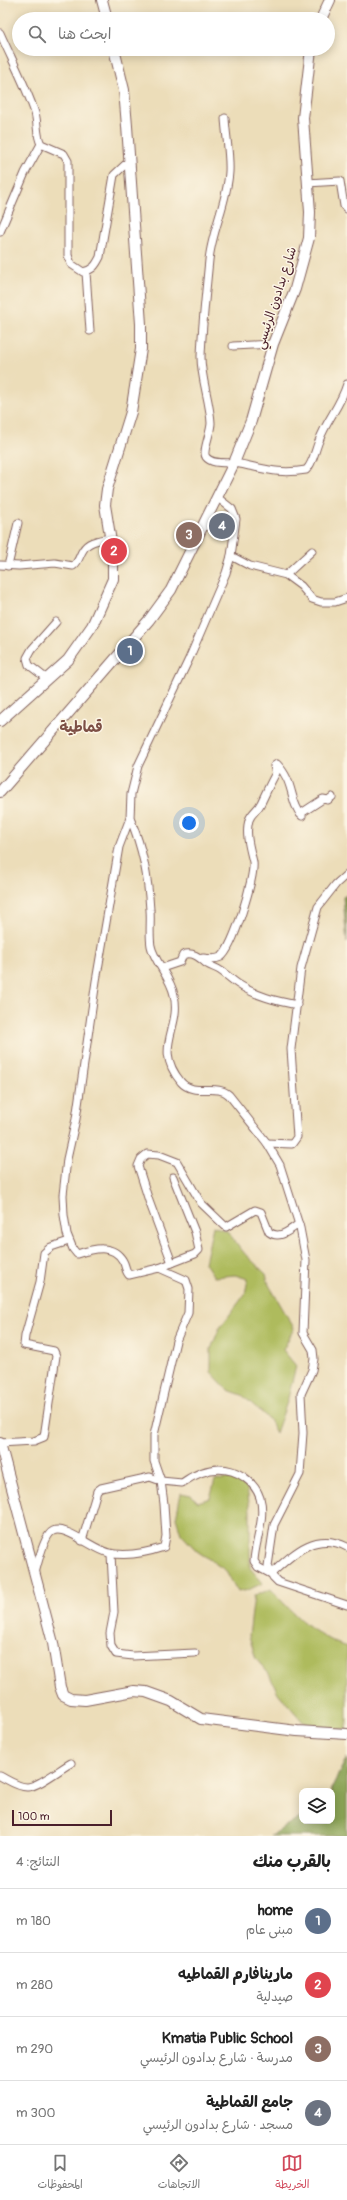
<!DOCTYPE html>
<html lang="ar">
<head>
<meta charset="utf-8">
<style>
  body { margin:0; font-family:Pangolin,"Playpen Sans Arabic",sans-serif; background:#f6f6f6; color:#222; direction:rtl }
  .controls { position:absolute; right:12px; bottom:12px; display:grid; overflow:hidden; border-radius:8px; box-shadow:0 2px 10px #0003 }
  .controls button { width:36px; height:36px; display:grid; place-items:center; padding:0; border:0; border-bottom:1px solid #e0e0e0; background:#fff; color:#222; font:20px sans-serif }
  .scale { position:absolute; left:12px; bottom:10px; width:100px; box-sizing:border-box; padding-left:4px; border:2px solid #4a1f2b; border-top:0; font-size:11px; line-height:14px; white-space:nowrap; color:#4a1f2b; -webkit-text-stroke:3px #fcf5e5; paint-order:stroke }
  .you { position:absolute; left:189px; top:823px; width:14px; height:14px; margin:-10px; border:3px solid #fff; border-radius:50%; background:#1a73e8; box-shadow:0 0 0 6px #1a73e833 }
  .badge { display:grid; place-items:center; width:26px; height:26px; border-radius:50%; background:#d1495b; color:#fff; font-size:13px; font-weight:700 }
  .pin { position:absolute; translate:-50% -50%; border:2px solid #fff; box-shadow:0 1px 4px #0006 }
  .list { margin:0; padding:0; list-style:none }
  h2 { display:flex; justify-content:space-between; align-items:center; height:52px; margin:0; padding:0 16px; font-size:17px }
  h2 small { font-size:13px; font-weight:400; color:#767676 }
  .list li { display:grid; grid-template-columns:26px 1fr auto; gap:12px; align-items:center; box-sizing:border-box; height:64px; padding:0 16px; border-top:1px solid #e0e0e0 }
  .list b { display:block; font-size:15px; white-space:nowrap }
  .list p { margin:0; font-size:13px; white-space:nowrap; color:#767676 }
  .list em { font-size:13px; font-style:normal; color:#767676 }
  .icon { flex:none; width:22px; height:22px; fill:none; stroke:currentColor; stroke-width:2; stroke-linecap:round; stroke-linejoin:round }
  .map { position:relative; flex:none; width:347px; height:1836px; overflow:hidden; direction:ltr }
  .search { position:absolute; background:#fff; box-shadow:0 2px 10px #0003; left:12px; right:12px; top:12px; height:44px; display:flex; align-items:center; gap:10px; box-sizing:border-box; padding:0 14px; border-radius:22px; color:#767676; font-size:15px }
  .sheet { height:308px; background:#fff }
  nav { display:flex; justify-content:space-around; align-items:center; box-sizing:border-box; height:56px; border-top:1px solid #e0e0e0; background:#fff; font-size:11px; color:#767676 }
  nav a { display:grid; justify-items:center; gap:2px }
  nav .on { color:#d1495b }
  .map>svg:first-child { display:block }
</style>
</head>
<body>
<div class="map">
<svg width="347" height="1836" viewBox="0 0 347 1836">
  <rect width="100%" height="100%" fill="#fcf5e5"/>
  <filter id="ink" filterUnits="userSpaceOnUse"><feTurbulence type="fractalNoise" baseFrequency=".025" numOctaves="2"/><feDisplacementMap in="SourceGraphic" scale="8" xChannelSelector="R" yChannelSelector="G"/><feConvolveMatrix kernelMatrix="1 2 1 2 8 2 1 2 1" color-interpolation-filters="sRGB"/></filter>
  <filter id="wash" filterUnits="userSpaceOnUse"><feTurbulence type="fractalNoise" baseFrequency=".012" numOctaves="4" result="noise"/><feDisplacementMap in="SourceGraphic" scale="16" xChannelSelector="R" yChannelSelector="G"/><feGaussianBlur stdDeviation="0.9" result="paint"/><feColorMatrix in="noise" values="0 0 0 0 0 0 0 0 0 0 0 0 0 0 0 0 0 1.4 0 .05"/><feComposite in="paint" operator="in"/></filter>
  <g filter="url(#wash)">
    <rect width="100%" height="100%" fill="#ecddb9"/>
    <g fill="#aebb5d" stroke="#7c6d44">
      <polygon points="213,1226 227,1231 245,1254 266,1274 269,1285 294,1328 283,1350 296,1366 287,1402 276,1433 268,1418 242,1395 228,1390 211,1372 211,1349 219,1329 245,1294 248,1279 235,1275 214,1277 205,1263"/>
      <polygon points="233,1478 247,1487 250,1511 250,1568 263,1583 248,1590 238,1592 225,1570 197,1551 181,1534 176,1518 181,1493 191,1495 198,1502 210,1498 215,1480"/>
      <path d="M271,1589C292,1613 315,1637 347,1647V1729H333L303,1722L278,1693L269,1674L256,1659L249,1636L254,1596Z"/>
    </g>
    <g fill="#8aa354" stroke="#6a6140">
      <polygon points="347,895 347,943 343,897"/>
      <polygon points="347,1757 347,1836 270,1836 302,1817 302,1821 332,1821 332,1791 330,1791"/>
    </g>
  </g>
  <g filter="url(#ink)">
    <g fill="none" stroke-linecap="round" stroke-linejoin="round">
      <defs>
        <g id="minor">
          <path d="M0,33C12,60 26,86 35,113C38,123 36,135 41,144L64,154L68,161V255L71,264L83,272C93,270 96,265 100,257L114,175L129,161"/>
          <path d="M225,118C226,136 230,155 229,172C227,203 212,230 209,260C206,292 202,325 201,357C201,379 210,401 211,423C211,432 202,452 206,457C212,465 227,462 235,463C263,468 277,475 306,470C313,464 315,450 319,441C326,421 341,405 347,384"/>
          <polyline points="307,183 340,181 344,206 347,209"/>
          <polyline points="0,232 25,173 41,144"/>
          <polyline points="86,272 90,331"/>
          <polyline points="233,346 273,344"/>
          <polyline points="231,556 250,566 286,575 301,586 312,599 321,602 335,602 347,598"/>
          <path d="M0,565L19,566L55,563L73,566C79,562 79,556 83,550C88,541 100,540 109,538"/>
          <polyline points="8,566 18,523"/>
          <polyline points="286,575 312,551"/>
          <polyline points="47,679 29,665 27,658 32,649 56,622"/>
          <polyline points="300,814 323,799 328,800 332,797"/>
          <path d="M130,818C143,849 148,876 150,910C151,921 149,934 151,946C154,961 171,978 174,995C182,1029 152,1047 181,1082C194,1097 217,1083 229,1095L267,1143L280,1165L300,1228L306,1260L303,1333L313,1350L314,1359L312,1370L301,1394L303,1433L300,1474L274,1525L268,1566L273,1577L278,1582L347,1605"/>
          <path d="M203,958C209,959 215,960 221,957C233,949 255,877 253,862C250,849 245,834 249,820C252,812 258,810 261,803C266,793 270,783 276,773L274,766L277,764C295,783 289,801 302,816"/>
          <path d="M162,968L180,962L183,955C193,951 200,958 207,964C212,967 217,968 221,971C227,975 232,980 238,984C256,996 276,1001 297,1005"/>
          <polyline points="267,1143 292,1144 297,1137 291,1049 301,968 318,907 336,884 347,874"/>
          <path d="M172,1263L149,1201L138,1166L141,1159L147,1154L159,1155L177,1162L201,1203L226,1227L255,1210L261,1212L269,1232C280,1240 289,1230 299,1224"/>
          <polyline points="159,1268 195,1254 199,1250 195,1232 173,1177"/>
          <polyline points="0,1443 34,1441 44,1437 56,1356 54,1351 24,1345 25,1336 40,1282 44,1253 51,1247 69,1241"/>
          <path d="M82,1541L97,1491L101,1488L150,1477L161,1481L182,1483C202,1469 223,1463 244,1477C251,1482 257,1488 260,1498C266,1518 255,1541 254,1561L258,1567L271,1574C294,1553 315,1531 347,1547"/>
          <polyline points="111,1554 114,1612 110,1633 111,1646 116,1654 133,1656 195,1653"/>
          <path d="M35,1573C38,1563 44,1535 53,1531C66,1525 94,1550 109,1553C128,1557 146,1553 164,1547L166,1536L164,1504L161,1481L154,1461V1435L176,1341L188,1313L189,1289L186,1280L159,1268L129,1275C125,1271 126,1266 123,1261C113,1243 93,1249 77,1254L73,1249L67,1234L64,1215L63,1195L67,1159L76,1119L96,981L119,847L130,818L131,794L138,766L189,659L226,573L231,556L236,519L232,509L218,498"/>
          <path d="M0,1776C8,1780 18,1787 27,1787C38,1787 60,1769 71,1763"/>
        </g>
        <g id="secondary">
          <polyline points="102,0 107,19"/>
          <polyline points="321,19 330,0"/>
          <polyline points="0,721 68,660 92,626 113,579 113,554 105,505 107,489 131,412 141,349 141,324 127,126 124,90 114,49"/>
          <polyline points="0,792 149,620 171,590 234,463 251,421 273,344 295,289 309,238 310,212 303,118 311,49"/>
          <polyline points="0,1443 53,1643 60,1687 63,1695 71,1699 85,1700 134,1691 146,1692 171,1701 201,1719 297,1731 347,1734"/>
        </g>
      </defs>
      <use href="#minor" stroke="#83625d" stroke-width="9"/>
      <use href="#secondary" stroke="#83625d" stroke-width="12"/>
      <use href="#minor" stroke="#fff" stroke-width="7"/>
      <use href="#secondary" stroke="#fff" stroke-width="10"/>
    </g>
  </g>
  <g text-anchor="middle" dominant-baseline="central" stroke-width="3" stroke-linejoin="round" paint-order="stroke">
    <g font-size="13" fill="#4a1f2b" stroke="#fcf5e5">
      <text transform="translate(276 298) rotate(-72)">شارع بدادون الرئيسي</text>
    </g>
    <g font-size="15" font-weight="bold" fill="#7d4f45" stroke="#fcf5e5">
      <text x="81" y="727">قماطية</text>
    </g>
  </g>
</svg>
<div class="controls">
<button><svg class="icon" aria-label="layers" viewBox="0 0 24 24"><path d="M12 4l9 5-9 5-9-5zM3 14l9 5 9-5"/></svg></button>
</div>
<div class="scale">100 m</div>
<div class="you"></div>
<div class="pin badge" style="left:130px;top:651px;background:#5c6f8a">1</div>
<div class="pin badge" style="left:114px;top:551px;background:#e0444e">2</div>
<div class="pin badge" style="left:189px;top:535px;background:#8d6e63">3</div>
<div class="pin badge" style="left:222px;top:526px;background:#6b7280">4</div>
<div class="search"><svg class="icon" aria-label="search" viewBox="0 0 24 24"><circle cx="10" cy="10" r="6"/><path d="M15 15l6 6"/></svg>ابحث هنا</div>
</div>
<section class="sheet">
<h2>بالقرب منك<small>النتائج: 4</small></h2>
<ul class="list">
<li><span class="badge" style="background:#5c6f8a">1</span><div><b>home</b><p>مبنى عام</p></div><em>180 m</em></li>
<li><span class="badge" style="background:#e0444e">2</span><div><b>مارينافارم القماطيه</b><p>صيدلية</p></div><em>280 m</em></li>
<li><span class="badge" style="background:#8d6e63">3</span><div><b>Kmatia Public School</b><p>مدرسة · شارع بدادون الرئيسي</p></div><em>290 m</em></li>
<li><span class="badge" style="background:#6b7280">4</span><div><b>جامع القماطية</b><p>مسجد · شارع بدادون الرئيسي</p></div><em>300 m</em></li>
</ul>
</section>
<nav>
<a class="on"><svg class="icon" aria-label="map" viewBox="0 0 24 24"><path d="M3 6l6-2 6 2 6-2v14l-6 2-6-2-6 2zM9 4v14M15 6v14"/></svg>الخريطة</a>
<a><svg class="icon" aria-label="directions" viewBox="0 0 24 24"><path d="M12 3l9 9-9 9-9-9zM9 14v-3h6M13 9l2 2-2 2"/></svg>الاتجاهات</a>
<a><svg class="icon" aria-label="saved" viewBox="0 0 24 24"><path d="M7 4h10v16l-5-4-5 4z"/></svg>المحفوظات</a>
</nav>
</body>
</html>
